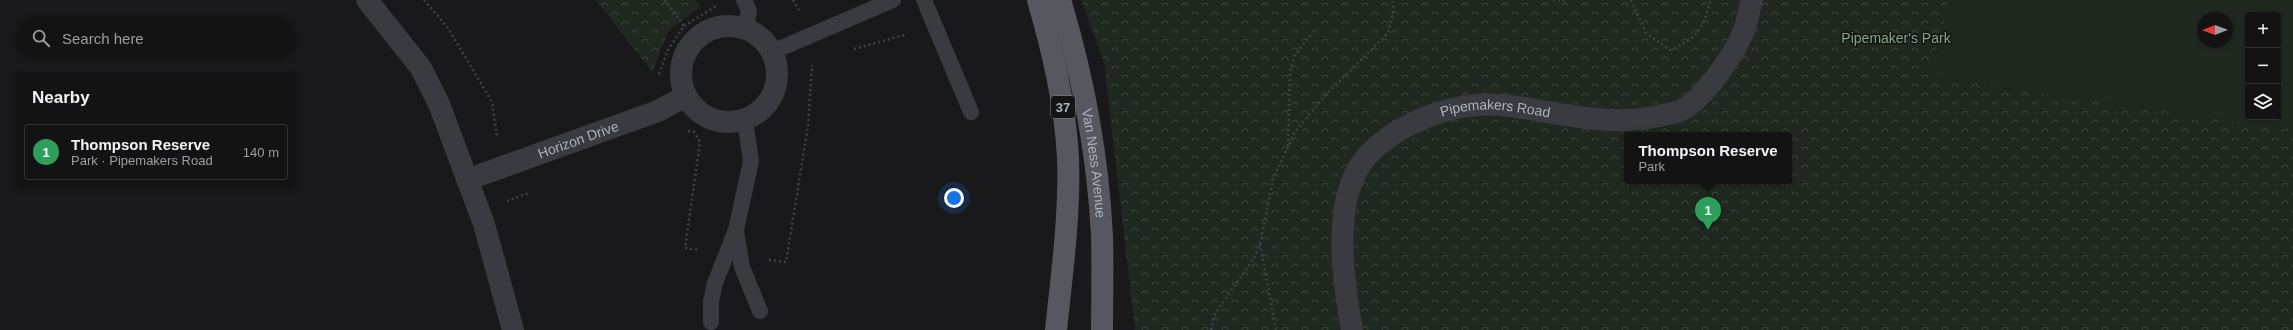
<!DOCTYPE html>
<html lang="en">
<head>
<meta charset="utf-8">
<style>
  body { margin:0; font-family:Arial,sans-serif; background:#202022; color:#f1f3f6 }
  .controls { position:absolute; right:12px; top:12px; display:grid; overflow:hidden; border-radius:4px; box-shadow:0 2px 6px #0003 }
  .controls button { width:36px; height:36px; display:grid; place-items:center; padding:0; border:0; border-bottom:1px solid #323234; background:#131314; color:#f1f3f6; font:20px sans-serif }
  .compass { position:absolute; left:2197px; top:12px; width:36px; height:36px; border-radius:50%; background:#131314; box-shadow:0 2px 6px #0003; rotate:269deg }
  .you { position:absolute; left:954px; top:198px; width:14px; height:14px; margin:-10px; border:3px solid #fff; border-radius:50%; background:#1a73e8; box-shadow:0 0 0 6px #1a73e833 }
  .badge { display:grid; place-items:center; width:26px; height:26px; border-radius:50%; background:#b45309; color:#fff; font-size:13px; font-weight:700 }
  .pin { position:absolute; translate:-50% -33px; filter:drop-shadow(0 1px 2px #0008) }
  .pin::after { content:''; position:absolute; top:21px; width:14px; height:12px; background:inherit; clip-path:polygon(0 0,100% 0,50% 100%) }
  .popup { position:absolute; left:1624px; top:132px; width:168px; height:52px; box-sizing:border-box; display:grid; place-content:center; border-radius:4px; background:#131314; filter:drop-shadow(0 1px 3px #0005); font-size:13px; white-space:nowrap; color:#9d9ea0 }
  .popup b { font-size:15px; color:#f1f3f6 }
  .popup::after { content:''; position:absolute; left:50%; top:100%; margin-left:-8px; border:8px solid transparent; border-top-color:#131314 }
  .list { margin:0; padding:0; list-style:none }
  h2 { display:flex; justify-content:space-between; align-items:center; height:52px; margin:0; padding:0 16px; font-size:17px }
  h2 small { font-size:13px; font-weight:400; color:#9d9ea0 }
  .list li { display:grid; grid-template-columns:26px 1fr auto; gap:12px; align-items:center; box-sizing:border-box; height:56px; margin:0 8px 8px; padding:0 8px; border:1px solid #323234; border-radius:4px }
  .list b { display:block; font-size:15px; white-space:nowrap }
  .list p { margin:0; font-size:13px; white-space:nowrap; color:#9d9ea0 }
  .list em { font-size:13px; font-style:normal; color:#9d9ea0 }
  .icon { flex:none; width:22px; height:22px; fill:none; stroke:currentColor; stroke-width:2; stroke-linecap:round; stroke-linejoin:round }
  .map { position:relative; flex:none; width:2293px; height:330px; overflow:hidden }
  .search { position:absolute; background:#131314; box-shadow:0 2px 6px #0003; left:16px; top:16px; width:280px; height:44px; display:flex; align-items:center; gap:10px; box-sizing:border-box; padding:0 14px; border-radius:22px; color:#9d9ea0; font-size:15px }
  .panel { position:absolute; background:#131314; box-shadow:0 2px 6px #0003; left:16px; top:72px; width:280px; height:116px; border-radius:4px }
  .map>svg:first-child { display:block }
</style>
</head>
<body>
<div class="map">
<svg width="2293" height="330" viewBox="0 0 2293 330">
  <defs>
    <pattern id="park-crowns" width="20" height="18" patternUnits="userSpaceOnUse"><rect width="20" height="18" fill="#202920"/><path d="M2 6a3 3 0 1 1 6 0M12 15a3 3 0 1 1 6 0" fill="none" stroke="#3e463e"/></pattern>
  </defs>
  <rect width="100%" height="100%" fill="#19191b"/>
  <path fill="#202920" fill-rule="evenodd" d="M1950,0H2293V130L1929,77ZM2248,15H2278V117H2248ZM2203,18H2227V42H2203Z"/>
  <g fill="url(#park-crowns)" fill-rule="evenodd">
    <polygon points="596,0 696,0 700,7 669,30 652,72"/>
    <path d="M1081,0H1950L1929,77L2293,130V330H1135L1104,62ZM1627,135H1789V181H1627Z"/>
  </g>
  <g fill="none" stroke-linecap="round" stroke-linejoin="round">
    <g stroke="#3f4347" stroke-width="2.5" stroke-dasharray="2 3" stroke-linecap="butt">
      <polyline points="424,0 448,28 492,102 497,136"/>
      <polyline points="793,0 799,10"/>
      <polyline points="1553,0 1568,0"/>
      <path d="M1631,0L1646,33L1670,50C1698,39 1703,27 1711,0"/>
      <polyline points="684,26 718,5"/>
      <polyline points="854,49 905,35"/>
      <polyline points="659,74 668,50 684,26 665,0"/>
      <polyline points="688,131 694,132 700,142 685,248 698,250"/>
      <polyline points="1288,146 1290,71 1295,55 1312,33"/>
      <polyline points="507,201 529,193"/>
      <polyline points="1260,244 1276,330"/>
      <polyline points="769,260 786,262 808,126 812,65"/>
      <polyline points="1211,330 1215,314 1254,258 1260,244 1273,179 1295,132 1323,98 1388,33 1394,9 1392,0"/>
    </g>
    <g stroke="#393b40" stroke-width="16">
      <polyline points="744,0 749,11 745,28"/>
      <polyline points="924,0 971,112"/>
      <polyline points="772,52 893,0"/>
      <polyline points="736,232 742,267 760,311"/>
      <polyline points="711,322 711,301 715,283 736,230 751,161 745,120"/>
    </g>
    <g stroke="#393b40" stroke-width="22">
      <polyline points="367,0 421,68 439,104 484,224 513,330"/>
      <circle cx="729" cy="74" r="48"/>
      <path id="s1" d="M469,179L658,111L686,96"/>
      <path id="s2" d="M1352,330C1343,280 1330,196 1368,155C1381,141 1398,130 1415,122C1445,108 1477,101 1510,106C1561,113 1616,129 1667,114C1672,113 1678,112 1682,110C1705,98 1736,52 1745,28C1748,19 1749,9 1752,0"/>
    </g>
    <g stroke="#55595f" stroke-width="22">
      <path d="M1038,0C1053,52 1065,103 1068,158C1070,215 1062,273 1056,330"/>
      <path id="s3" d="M1060,0C1083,76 1098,156 1102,236C1103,267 1102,299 1102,330"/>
    </g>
  </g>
  <g text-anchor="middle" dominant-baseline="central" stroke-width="3" stroke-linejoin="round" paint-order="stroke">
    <rect fill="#131416" stroke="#7d838a" stroke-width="1" x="1051" y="96" width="24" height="22" rx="3"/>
    <g font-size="13" font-weight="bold" fill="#aab2bb">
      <text x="1063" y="107">37</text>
    </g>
    <g font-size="14" fill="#83a780" stroke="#131416">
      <text x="1896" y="38">Pipemaker's Park</text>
    </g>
    <g font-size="14" fill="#aab2bb" stroke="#131416">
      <text stroke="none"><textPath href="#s2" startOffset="322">Pipemakers Road</textPath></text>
      <text stroke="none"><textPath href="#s1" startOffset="116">Horizon Drive</textPath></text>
      <text stroke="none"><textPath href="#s3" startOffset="167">Van Ness Avenue</textPath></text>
    </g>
  </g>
</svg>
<div class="controls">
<button>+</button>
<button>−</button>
<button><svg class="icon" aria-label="layers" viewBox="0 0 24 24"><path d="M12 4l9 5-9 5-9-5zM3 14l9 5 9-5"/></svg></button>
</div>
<svg class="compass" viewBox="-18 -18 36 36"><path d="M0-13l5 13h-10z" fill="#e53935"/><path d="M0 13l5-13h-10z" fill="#9d9ea0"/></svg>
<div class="you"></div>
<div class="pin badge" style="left:1708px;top:230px;background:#2e9e5b">1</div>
<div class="popup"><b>Thompson Reserve</b>Park</div>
<div class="search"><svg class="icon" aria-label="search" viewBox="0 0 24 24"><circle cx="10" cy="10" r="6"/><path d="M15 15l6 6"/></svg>Search here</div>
<section class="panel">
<h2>Nearby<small></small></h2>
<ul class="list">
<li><span class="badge" style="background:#2e9e5b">1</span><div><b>Thompson Reserve</b><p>Park · Pipemakers Road</p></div><em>140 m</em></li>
</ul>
</section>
</div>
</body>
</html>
